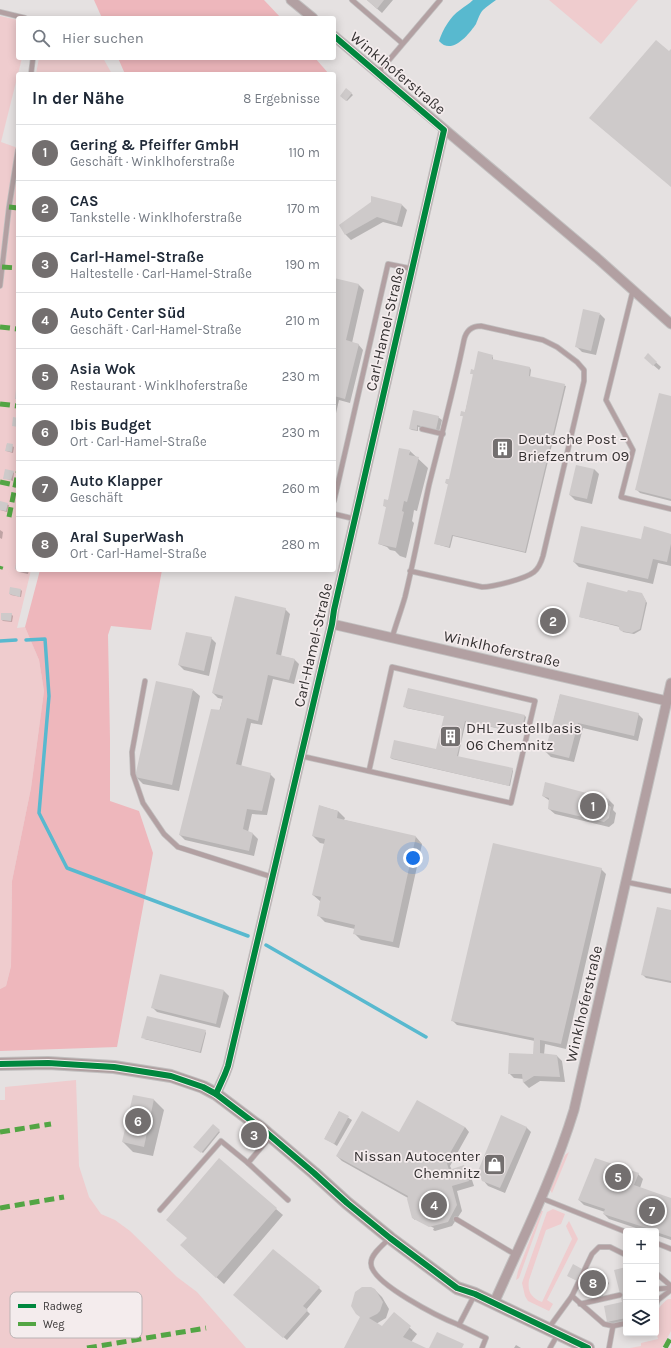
<!DOCTYPE html>
<html lang="de">
<head>
<meta charset="utf-8">
<style>
  body { margin:0; font-family:Karla,sans-serif; background:#f6f6f7; color:#1f2937 }
  .controls { position:absolute; right:12px; bottom:12px; display:grid; overflow:hidden; border-radius:4px; box-shadow:0 2px 10px #0003 }
  .controls button { width:36px; height:36px; display:grid; place-items:center; padding:0; border:0; border-bottom:1px solid #e0e1e3; background:#fff; color:#1f2937; font:20px sans-serif }
  .you { position:absolute; left:413px; top:858px; width:14px; height:14px; margin:-10px; border:3px solid #fff; border-radius:50%; background:#1a73e8; box-shadow:0 0 0 6px #1a73e833 }
  .badge { display:grid; place-items:center; width:26px; height:26px; border-radius:50%; background:#736f6f; color:#fff; font-size:13px; font-weight:700 }
  .pin { position:absolute; translate:-50% -50%; border:2px solid #fff; box-shadow:0 1px 4px #0006 }
  .list { margin:0; padding:0; list-style:none }
  h2 { display:flex; justify-content:space-between; align-items:center; height:52px; margin:0; padding:0 16px; font-size:17px }
  h2 small { font-size:13px; font-weight:400; color:#747a83 }
  .list li { display:grid; grid-template-columns:26px 1fr auto; gap:12px; align-items:center; box-sizing:border-box; height:56px; padding:0 16px; border-top:1px solid #e0e1e3 }
  .list b { display:block; font-size:15px; white-space:nowrap }
  .list p { margin:0; font-size:13px; white-space:nowrap; color:#747a83 }
  .list em { font-size:13px; font-style:normal; color:#747a83 }
  .icon { flex:none; width:22px; height:22px; fill:none; stroke:currentColor; stroke-width:2; stroke-linecap:round; stroke-linejoin:round }
  .map { position:relative; flex:none; width:671px; height:1348px; overflow:hidden }
  .search { position:absolute; background:#fff; box-shadow:0 2px 10px #0003; left:16px; top:16px; width:320px; height:44px; display:flex; align-items:center; gap:10px; box-sizing:border-box; padding:0 14px; border-radius:4px; color:#747a83; font-size:15px }
  .panel { position:absolute; background:#fff; box-shadow:0 2px 10px #0003; left:16px; top:72px; width:320px; height:500px; border-radius:4px }
  .map>svg:first-child { display:block }
</style>
</head>
<body>
<div class="map">
<svg width="671" height="1348" viewBox="0 0 671 1348">
  <rect width="100%" height="100%" fill="#e5e1e1"/>
  <g fill="#efccce">
    <polygon points="549,0 638,0 601,44"/>
    <polygon points="0,16 18,20 18,58 22,58 1,142 18,148 18,570 31,570 17,628 25,627 39,660 44,691 31,788 12,881 11,966 6,986 0,989"/>
    <polygon points="39,58 103,58 112,74 36,74"/>
    <polygon points="76,1080 79,1166 89,1197 101,1214 115,1220 130,1231 177,1277 197,1292 246,1348 0,1348 0,1100 5,1100 5,1087"/>
    <polygon points="569,1152 552,1193 550,1190 565,1155"/>
    <path d="M553,1209L565,1214L561,1224L546,1230L529,1280C527,1292 532,1298 542,1302L572,1239L566,1226L569,1221L578,1239L547,1300L553,1304L549,1311L528,1301L525,1296L522,1283L547,1212Z"/>
    <polygon points="541,1211 543,1211 519,1278 516,1280 518,1271"/>
    <path d="M668,1299H671V1331L662,1348H630L641,1346V1343L658,1339C654,1322 653,1310 668,1299Z"/>
  </g>
  <g fill="#eeb7bc">
    <polygon points="94,0 264,0 281,18 102,18"/>
    <polygon points="118,58 315,58 329,74 125,74"/>
    <polygon points="40,570 162,570 151,630 111,626 108,635 110,739 110,801 139,811 153,853 117,1047 0,1051 0,989 6,986 11,966 12,881 31,788 44,691 39,660 25,627"/>
  </g>
  <path fill="#58b9cf" d="M473,0H496C492,3 487,6 483,10C480,13 478,19 476,24C469,34 452,56 439,41C443,29 450,17 460,10C465,6 469,4 473,0Z"/>
  <g fill="#0003">
    <polygon points="367,0 393,0 382,13"/>
    <polygon points="346,89 353,95 347,101 341,96"/>
    <polygon points="402,205 407,210 402,227 383,222 351,240 346,235 341,225"/>
    <polygon points="334,279 359,285 364,290 352,343 358,344 363,350 350,403 339,400 334,422"/>
    <polygon points="600,314 605,319 596,355 582,352 577,347"/>
    <polygon points="648,355 661,367 659,370 651,363"/>
    <polygon points="492,356 493,357 493,360 530,368 531,370 530,377 566,386 526,553 453,536 450,548 436,544 449,485 446,483 450,481 464,417 461,415 465,413 474,375 471,373"/>
    <polygon points="671,397 671,501 640,493 637,490"/>
    <polygon points="414,411 438,417 442,420 439,432 418,427 418,431 412,430 410,429"/>
    <polygon points="7,444 14,447 13,453 6,451"/>
    <polygon points="410,451 428,468 417,511 414,510 413,516 412,521 414,523 406,558 400,556 395,551 390,550 387,547 379,544 387,508 384,505 388,501"/>
    <polygon points="594,469 599,474 592,504 575,500 570,495"/>
    <polygon points="13,472 14,473 13,481 4,478"/>
    <polygon points="0,502 9,505 7,512 0,510"/>
    <polygon points="0,530 3,532 2,539 0,538"/>
    <polygon points="671,535 671,566 658,563 653,584 579,567 574,562 642,541"/>
    <polygon points="18,558 18,570 29,570 28,574 19,572 16,569"/>
    <polygon points="11,588 21,590 22,591 21,597 11,595 10,594"/>
    <polygon points="643,596 647,603 641,630 634,634 623,632 620,627 580,617"/>
    <polygon points="285,609 290,614 281,656 294,659 299,664 294,684 273,679 262,725 251,723 241,767 270,774 275,779 267,815 252,814 248,832 253,834 258,839 254,856 185,840 180,835 223,699 218,698 213,693"/>
    <polygon points="548,612 562,616 558,633 544,629"/>
    <polygon points="11,614 13,616 12,622 3,621 2,620"/>
    <polygon points="211,638 216,643 209,676 184,670 179,665"/>
    <polygon points="408,689 525,716 526,717 522,734 466,721 458,757 512,769 513,771 510,786 392,759 391,758 437,750 445,716 406,708"/>
    <polygon points="193,690 200,696 179,791 143,784 136,777"/>
    <polygon points="560,695 638,714 643,719 638,741 583,728 574,762 551,757 546,752"/>
    <polygon points="546,784 609,800 614,805 613,810 616,813 614,823 609,827 555,814 549,809 550,801 543,796"/>
    <polygon points="320,806 338,811 345,818 344,820 416,837 422,844 399,948 361,940 355,934 355,929 325,922 319,916 320,901 313,895 325,844 320,843 313,836"/>
    <polygon points="601,869 606,874 566,1049 545,1044 544,1055 557,1056 562,1061 565,1082 540,1081 529,1088 524,1083 524,1079 514,1078 509,1073 534,1055 535,1041 457,1025 452,1020"/>
    <polygon points="671,911 671,983 646,978 642,974"/>
    <polygon points="224,991 229,996 220,1028 157,1012 152,1007"/>
    <polygon points="205,1031 206,1033 201,1053 144,1039"/>
    <polygon points="134,1096 154,1100 164,1110 153,1156 133,1152 123,1142"/>
    <polygon points="339,1112 352,1120 337,1146 325,1138"/>
    <polygon points="213,1126 220,1132 203,1153 195,1147"/>
    <polygon points="465,1127 469,1132 450,1166 452,1170 464,1166 469,1171 474,1186 457,1191 462,1211 452,1226 435,1231 417,1222 433,1230 434,1228 415,1219 415,1220 413,1218 408,1198 342,1161 337,1156 399,1134"/>
    <polygon points="526,1127 531,1132 505,1193 488,1186 483,1180"/>
    <polygon points="638,1174 643,1179 640,1188 671,1199 671,1240 656,1235 656,1231 645,1231 609,1219 604,1214 605,1212 584,1205 579,1200"/>
    <polygon points="276,1209 283,1215 224,1284 188,1252"/>
    <polygon points="626,1268 626,1326 615,1328 608,1322 623,1303"/>
    <polygon points="606,1280 609,1283 601,1299 584,1290 581,1287"/>
    <polygon points="319,1288 322,1291 306,1310 310,1314 287,1340 238,1298"/>
    <polygon points="375,1290 382,1297 389,1309 386,1318 376,1324 382,1328 394,1314 417,1334 411,1342 424,1348 345,1348"/>
    <polygon points="656,1305 659,1318 656,1319"/>
    <polygon points="516,1345 521,1348 514,1348"/>
  </g>
  <g fill="none" stroke-linecap="round" stroke-linejoin="round">
    <g stroke="#58b9cf" stroke-width="3.5">
      <polyline points="26,640 45,639 49,696 39,813 67,868 248,936"/>
      <polyline points="0,641 16,640"/>
      <polyline points="266,945 426,1037"/>
    </g>
  </g>
  <g fill="#cecaca">
    <polygon points="367,0 384,0 377,9"/>
    <polygon points="656,40 669,51 671,49 671,187 589,118"/>
    <polygon points="346,88 352,93 346,101 340,96"/>
    <polygon points="371,196 402,204 397,223 377,217 345,235 339,225 371,202"/>
    <polygon points="334,278 359,284 346,340 359,344 345,399 334,396"/>
    <polygon points="583,309 600,313 591,351 575,347"/>
    <polygon points="478,351 493,355 492,359 530,367 529,376 565,384 525,552 452,535 449,547 434,544 448,484 445,483 446,479 449,479 463,416 460,416 461,411 465,412 473,374 470,374 471,369 474,370"/>
    <polygon points="648,353 657,362 653,366 644,358"/>
    <polygon points="16,389 18,389 18,399 15,399"/>
    <polygon points="659,393 671,396 671,499 635,490"/>
    <polygon points="413,410 439,416 436,430 417,425 417,430 409,429"/>
    <polygon points="13,417 18,418 18,427 12,426"/>
    <polygon points="7,443 13,444 12,452 5,451"/>
    <polygon points="399,448 410,450 409,455 419,457 407,502 404,501 402,511 404,512 396,548 378,544 386,507 383,506 384,499 388,500"/>
    <polygon points="576,465 594,469 587,499 569,495"/>
    <polygon points="5,469 14,471 11,480 3,479"/>
    <polygon points="0,501 8,503 6,511 0,510"/>
    <polygon points="581,526 641,539 644,526 671,534 671,544 667,562 653,559 648,579 573,562"/>
    <polygon points="17,557 18,557 18,570 15,569"/>
    <polygon points="587,582 627,592 628,590 642,593 646,601 640,629 632,633 621,631 619,629 619,626 579,617"/>
    <polygon points="10,587 21,589 20,597 9,594"/>
    <polygon points="235,596 286,608 276,654 295,659 289,680 268,675 258,721 247,718 236,764 271,773 262,811 247,809 243,829 253,833 249,851 179,835 211,709 220,710 223,696 212,693"/>
    <polygon points="547,611 561,614 557,633 543,629"/>
    <polygon points="1,613 12,613 11,621 1,620"/>
    <polygon points="186,632 212,637 204,671 178,665"/>
    <polygon points="156,681 193,689 172,785 135,777"/>
    <polygon points="408,688 525,715 521,733 465,721 457,756 513,768 509,786 390,758 394,740 436,749 444,716 403,707"/>
    <polygon points="560,694 639,713 634,736 578,723 569,758 545,752"/>
    <polygon points="545,782 609,799 608,805 611,807 609,818 604,822 548,809 549,798 542,796"/>
    <polygon points="319,805 338,811 337,818 416,836 393,942 353,934 355,925 317,916 321,897 312,895 325,839 312,836"/>
    <polygon points="493,843 602,868 561,1044 540,1040 540,1053 557,1055 560,1077 534,1076 523,1083 522,1074 508,1074 509,1053 533,1054 534,1038 451,1021"/>
    <polygon points="657,907 671,910 671,981 641,975"/>
    <polygon points="160,974 224,990 216,1024 151,1008"/>
    <polygon points="147,1016 206,1030 200,1052 141,1038"/>
    <polygon points="133,1095 154,1099 144,1147 122,1142"/>
    <polygon points="417,1100 465,1127 446,1160 449,1170 464,1165 469,1181 452,1186 457,1205 448,1222 429,1227 412,1218 407,1199 408,1196 336,1156 362,1111 399,1132"/>
    <polygon points="339,1111 349,1116 334,1144 324,1139"/>
    <polygon points="501,1115 527,1127 500,1188 482,1181 478,1171"/>
    <polygon points="213,1124 220,1130 201,1153 193,1147"/>
    <polygon points="219,1158 277,1208 216,1278 180,1245 187,1238 166,1220"/>
    <polygon points="595,1158 639,1173 634,1185 671,1198 671,1237 656,1232 656,1231 603,1214 605,1209 578,1200"/>
    <polygon points="273,1249 320,1287 303,1306 308,1310 283,1338 233,1295"/>
    <polygon points="573,1264 582,1269 577,1281 567,1276"/>
    <polygon points="626,1267 626,1318 607,1322 604,1306 622,1302 614,1270"/>
    <polygon points="589,1270 607,1279 598,1296 580,1287"/>
    <polygon points="362,1287 371,1287 375,1289 383,1302 380,1311 377,1314 369,1318 382,1326 394,1312 411,1326 403,1337 426,1348 344,1348 360,1317 356,1314 351,1306 355,1292"/>
    <polygon points="437,1332 464,1344 462,1348 429,1348"/>
  </g>
  <g fill="none" stroke-linecap="round" stroke-linejoin="round">
    <defs>
      <g id="lane">
        <polyline points="352,0 402,43"/>
        <polyline points="0,12 25,18"/>
        <polyline points="378,73 440,0"/>
        <polyline points="31,74 33,58"/>
        <polyline points="0,286 9,207 18,150"/>
        <polyline points="633,290 606,400 633,450 621,497 671,509"/>
        <polyline points="422,429 443,434"/>
        <polyline points="334,501 388,264 413,269"/>
        <polyline points="334,514 355,519"/>
        <path d="M392,638C396,624 401,611 405,597C414,560 421,522 429,485C441,437 454,389 464,340C466,331 472,326 481,326L543,340L557,347L577,362L584,370V381L543,556C541,563 539,568 534,572C525,579 493,587 482,587L410,571"/>
        <polyline points="145,681 132,752 133,774 143,803 164,834 178,847 272,877"/>
        <polyline points="301,756 511,803 535,701 392,667 369,771"/>
        <polyline points="626,882 671,891"/>
        <polyline points="248,1163 270,1137"/>
        <polyline points="541,1198 626,1232"/>
        <polyline points="160,1210 221,1141 248,1163 288,1200"/>
        <polyline points="456,1219 516,1255"/>
        <path d="M389,1239C383,1245 371,1254 371,1263C370,1283 441,1318 459,1325L475,1294"/>
        <polyline points="656,1243 671,1249"/>
        <polyline points="656,1273 671,1286"/>
        <polyline points="656,1289 671,1288"/>
        <polyline points="572,1296 604,1324 613,1326 609,1348"/>
        <polyline points="580,1304 620,1295"/>
        <polyline points="656,1305 658,1300 671,1290"/>
        <polyline points="459,1325 486,1338 482,1348"/>
        <polyline points="613,1326 626,1323"/>
        <polyline points="548,1329 572,1296 592,1254 599,1247 610,1247 626,1255"/>
        <polyline points="550,1348 558,1334"/>
      </g>
      <g id="street">
        <polyline points="291,0 313,18"/>
        <polyline points="334,36 597,258 671,324"/>
        <polyline points="332,624 667,701"/>
        <polyline points="216,1094 225,1074 228,1066 332,624 334,610 444,130"/>
        <path d="M494,1303C522,1240 554,1176 574,1110L671,683"/>
      </g>
      <polyline id="secondary" points="0,1064 48,1063 114,1067 171,1076 203,1087 216,1094 261,1128 314,1173 347,1203 390,1238 457,1288 475,1294 588,1348"/>
    </defs>
    <use href="#lane" stroke="#c1bfbf" stroke-width="6"/>
    <use href="#street" stroke="#c1bfbf" stroke-width="11"/>
    <use href="#secondary" stroke="#c1bfbf" stroke-width="14"/>
    <use href="#lane" stroke="#b2a0a2" stroke-width="4.5"/>
    <use href="#street" stroke="#b2a0a2" stroke-width="9"/>
    <use href="#secondary" stroke="#af9fa0" stroke-width="12"/>
    <g stroke="#53a544" stroke-width="5" stroke-dasharray="10 5" stroke-linecap="butt">
      <polyline points="9,207 18,208"/>
      <polyline points="2,267 18,268"/>
      <polyline points="0,327 18,329"/>
      <polyline points="0,404 18,406"/>
      <polyline points="0,482 15,485"/>
      <polyline points="9,517 18,472"/>
      <polyline points="0,569 1,566"/>
      <polyline points="0,1132 51,1124"/>
      <polyline points="0,1208 64,1197"/>
      <polyline points="87,1348 206,1328"/>
      <polyline points="665,1348 671,1337"/>
    </g>
    <defs>
      <g id="cycleway">
        <polyline points="0,1064 48,1063 114,1067 171,1076 203,1087 216,1094 261,1128 314,1173 347,1203 390,1238 457,1288 475,1294 588,1348"/>
        <polyline points="216,1094 225,1074 228,1066 332,624 334,610 444,130 334,36"/>
      </g>
    </defs>
    <use href="#cycleway" stroke="#f4eced" stroke-width="8"/>
    <use href="#cycleway" stroke="#00873e" stroke-width="6"/>
  </g>
  <defs>
    <symbol id="building-square" viewBox="-11 -11 22 22"><rect x="-9" y="-9" width="18" height="18" rx="4" fill="#736f6f" stroke="#f4eced"/><path d="M-4-6H4V6H1V3H-1V6H-4ZM-2.5-4.3h1.7v1.8h-1.7ZM.8-4.3h1.7v1.8H.8ZM-2.5-1h1.7V.8h-1.7ZM.8-1h1.7V.8H.8Z" fill="#fff"/></symbol>
    <symbol id="shop-square" viewBox="-11 -11 22 22"><rect x="-9" y="-9" width="18" height="18" rx="4" fill="#736f6f" stroke="#f4eced"/><path d="M-5-2.5h2.3a2.7 3.5 0 0 1 5.4 0H5L5.5 6h-11ZM-1.5-2.5h3a1.5 2.3 0 0 0-3 0Z" fill="#fff"/></symbol>
  </defs>
  <g fill-rule="evenodd">
    <use href="#building-square" x="490" y="436" width="25" height="25"/>
    <use href="#building-square" x="438" y="724" width="25" height="25"/>
    <use href="#shop-square" x="482" y="1152" width="25" height="25"/>
  </g>
  <g text-anchor="middle" dominant-baseline="central" stroke-width="3.5" stroke-linejoin="round" paint-order="stroke">
    <g font-size="15" fill="#353232" stroke="#f4eced">
      <text transform="translate(398 73) rotate(40)">Winklhoferstraße</text>
      <text transform="translate(385 329) rotate(-77)">Carl-Hamel-Straße</text>
      <text transform="translate(313 645) rotate(-77)">Carl-Hamel-Straße</text>
      <text transform="translate(502 649) rotate(13)">Winklhoferstraße</text>
      <text transform="translate(584 1004) rotate(-77)">Winklhoferstraße</text>
    </g>
    <g font-size="15" fill="#353232" stroke="#f4eced" text-anchor="start">
      <text x="518" y="439">Deutsche Post –<tspan x="518" dy="17">Briefzentrum 09</tspan></text>
      <text x="466" y="728">DHL Zustellbasis<tspan x="466" dy="17">06 Chemnitz</tspan></text>
      <text x="480" y="1156" text-anchor="end">Nissan Autocenter<tspan x="480" dy="17">Chemnitz</tspan></text>
    </g>
  </g>
  <rect x="10" y="1292" width="132" height="46" rx="6" fill="#f4eced" stroke="#bbb4b5" stroke-width="1"/>
  <rect x="18" y="1304" width="18" height="4" fill="#00873e"/>
  <rect x="18" y="1322" width="18" height="4" fill="#53a544"/>
  <g font-size="11" fill="#353232">
    <text x="43" y="1310">Radweg</text>
    <text x="43" y="1328">Weg</text>
  </g>
</svg>
<div class="controls">
<button>+</button>
<button>−</button>
<button><svg class="icon" aria-label="layers" viewBox="0 0 24 24"><path d="M12 4l9 5-9 5-9-5zM3 14l9 5 9-5"/></svg></button>
</div>
<div class="you"></div>
<div class="pin badge" style="left:593px;top:806px">1</div>
<div class="pin badge" style="left:553px;top:621px">2</div>
<div class="pin badge" style="left:254px;top:1135px">3</div>
<div class="pin badge" style="left:434px;top:1205px">4</div>
<div class="pin badge" style="left:618px;top:1177px">5</div>
<div class="pin badge" style="left:138px;top:1121px">6</div>
<div class="pin badge" style="left:652px;top:1211px">7</div>
<div class="pin badge" style="left:593px;top:1283px">8</div>
<div class="search"><svg class="icon" aria-label="search" viewBox="0 0 24 24"><circle cx="10" cy="10" r="6"/><path d="M15 15l6 6"/></svg>Hier suchen</div>
<section class="panel">
<h2>In der Nähe<small>8 Ergebnisse</small></h2>
<ul class="list">
<li><span class="badge">1</span><div><b>Gering &amp; Pfeiffer GmbH</b><p>Geschäft · Winklhoferstraße</p></div><em>110 m</em></li>
<li><span class="badge">2</span><div><b>CAS</b><p>Tankstelle · Winklhoferstraße</p></div><em>170 m</em></li>
<li><span class="badge">3</span><div><b>Carl-Hamel-Straße</b><p>Haltestelle · Carl-Hamel-Straße</p></div><em>190 m</em></li>
<li><span class="badge">4</span><div><b>Auto Center Süd</b><p>Geschäft · Carl-Hamel-Straße</p></div><em>210 m</em></li>
<li><span class="badge">5</span><div><b>Asia Wok</b><p>Restaurant · Winklhoferstraße</p></div><em>230 m</em></li>
<li><span class="badge">6</span><div><b>Ibis Budget</b><p>Ort · Carl-Hamel-Straße</p></div><em>230 m</em></li>
<li><span class="badge">7</span><div><b>Auto Klapper</b><p>Geschäft</p></div><em>260 m</em></li>
<li><span class="badge">8</span><div><b>Aral SuperWash</b><p>Ort · Carl-Hamel-Straße</p></div><em>280 m</em></li>
</ul>
</section>
</div>
</body>
</html>
